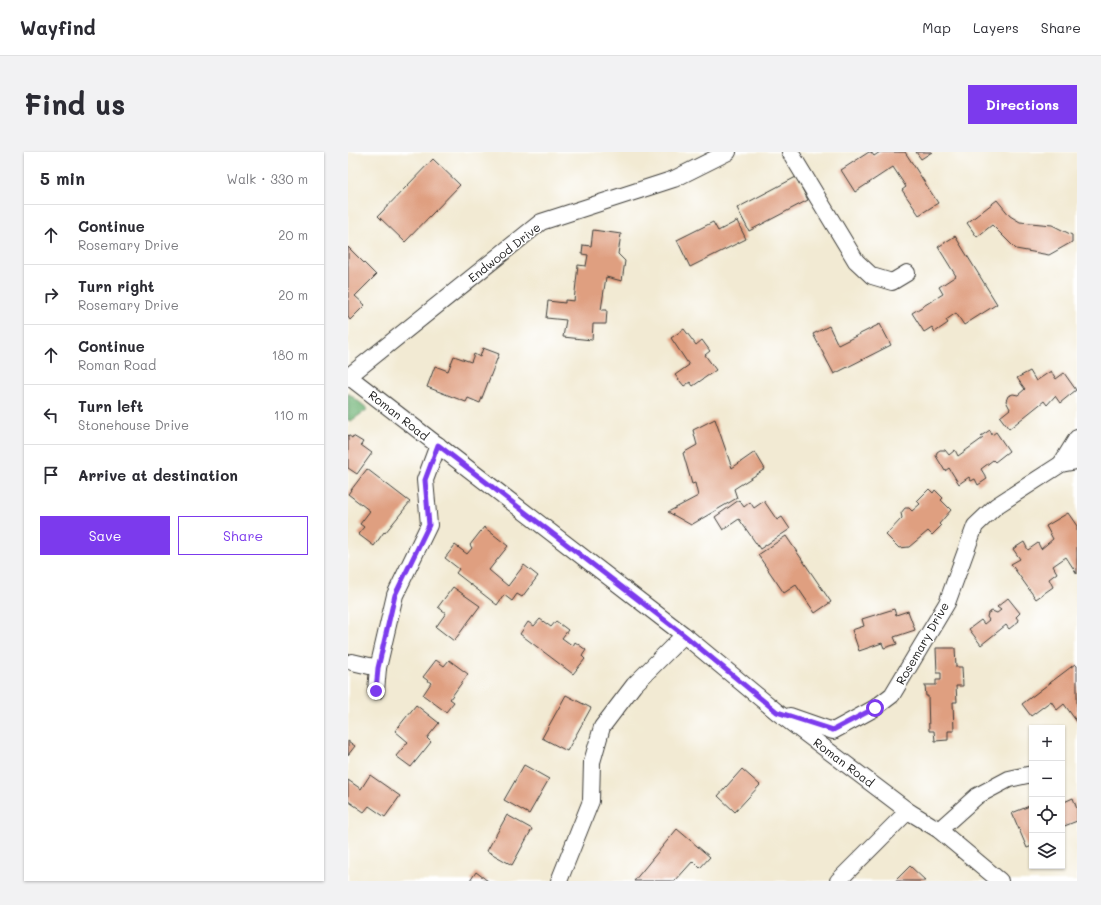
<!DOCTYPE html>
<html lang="en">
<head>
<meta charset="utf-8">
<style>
  body { margin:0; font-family:Mali,sans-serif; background:#f2f2f3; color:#2b2b33 }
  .controls { position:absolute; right:12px; bottom:12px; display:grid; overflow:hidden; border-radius:0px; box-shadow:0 1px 3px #0004 }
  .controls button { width:36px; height:36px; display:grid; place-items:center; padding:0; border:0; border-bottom:1px solid #e1e1e2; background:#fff; color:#2b2b33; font:20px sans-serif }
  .stop { position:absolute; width:12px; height:12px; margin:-9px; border:3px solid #7c3aed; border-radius:50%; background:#fff }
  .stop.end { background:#7c3aed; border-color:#fff; box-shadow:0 1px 4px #0008 }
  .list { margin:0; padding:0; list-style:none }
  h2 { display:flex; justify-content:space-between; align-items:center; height:52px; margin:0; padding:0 16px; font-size:17px }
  h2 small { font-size:13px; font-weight:400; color:#7c7c81 }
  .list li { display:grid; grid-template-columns:26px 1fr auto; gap:12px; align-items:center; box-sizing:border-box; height:60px; padding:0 16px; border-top:1px solid #e1e1e2 }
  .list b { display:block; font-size:15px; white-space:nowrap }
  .list p { margin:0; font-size:13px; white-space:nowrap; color:#7c7c81 }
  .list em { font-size:13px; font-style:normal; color:#7c7c81 }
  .actions { display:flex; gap:8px; padding:12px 16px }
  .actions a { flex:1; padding:9px 0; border:1px solid #7c3aed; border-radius:0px; text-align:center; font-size:14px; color:#7c3aed }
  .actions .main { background:#7c3aed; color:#fff }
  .icon { flex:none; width:22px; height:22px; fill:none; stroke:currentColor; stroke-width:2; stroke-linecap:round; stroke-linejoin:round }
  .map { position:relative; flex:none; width:729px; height:729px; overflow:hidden; border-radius:0px }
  header { display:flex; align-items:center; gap:24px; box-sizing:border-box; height:56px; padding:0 20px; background:#fff; border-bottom:1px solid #e1e1e2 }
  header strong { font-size:19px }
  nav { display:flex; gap:22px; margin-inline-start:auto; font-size:14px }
  .intro { display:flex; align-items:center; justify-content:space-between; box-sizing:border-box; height:96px; padding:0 24px }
  h1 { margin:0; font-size:28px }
  .button { padding:10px 18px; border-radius:0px; background:#7c3aed; color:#fff; font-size:14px; font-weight:700 }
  main { display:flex; gap:24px; padding:0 24px }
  aside { flex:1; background:#fff; border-radius:0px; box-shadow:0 1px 3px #0004 }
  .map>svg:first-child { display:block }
</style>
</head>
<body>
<header>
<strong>Wayfind</strong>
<nav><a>Map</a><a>Layers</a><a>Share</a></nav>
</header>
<div class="intro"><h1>Find us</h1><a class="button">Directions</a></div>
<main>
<aside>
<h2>5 min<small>Walk · 330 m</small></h2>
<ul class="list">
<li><svg class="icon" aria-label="ahead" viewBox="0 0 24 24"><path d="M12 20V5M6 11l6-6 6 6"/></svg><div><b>Continue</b><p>Rosemary Drive</p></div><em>20 m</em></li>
<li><svg class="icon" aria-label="right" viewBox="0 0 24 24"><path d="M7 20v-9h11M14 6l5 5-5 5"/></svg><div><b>Turn right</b><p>Rosemary Drive</p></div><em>20 m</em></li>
<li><svg class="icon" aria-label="ahead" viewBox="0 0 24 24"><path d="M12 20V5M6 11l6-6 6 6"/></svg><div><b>Continue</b><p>Roman Road</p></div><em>180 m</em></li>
<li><svg class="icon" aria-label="left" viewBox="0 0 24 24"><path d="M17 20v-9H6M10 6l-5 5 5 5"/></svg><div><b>Turn left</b><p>Stonehouse Drive</p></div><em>110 m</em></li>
<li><svg class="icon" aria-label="arrive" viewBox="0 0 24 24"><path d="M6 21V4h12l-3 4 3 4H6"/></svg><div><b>Arrive at destination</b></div></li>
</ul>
<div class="actions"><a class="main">Save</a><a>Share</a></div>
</aside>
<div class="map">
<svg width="729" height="729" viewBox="0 0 729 729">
  <rect width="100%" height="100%" fill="#fff"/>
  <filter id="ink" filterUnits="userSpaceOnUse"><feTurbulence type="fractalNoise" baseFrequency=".025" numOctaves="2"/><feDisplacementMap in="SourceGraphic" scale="8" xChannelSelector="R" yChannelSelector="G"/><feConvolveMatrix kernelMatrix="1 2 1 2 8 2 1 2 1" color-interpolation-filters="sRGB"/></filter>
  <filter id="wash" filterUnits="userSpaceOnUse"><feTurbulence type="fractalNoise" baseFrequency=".012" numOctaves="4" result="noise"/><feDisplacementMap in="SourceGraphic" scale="16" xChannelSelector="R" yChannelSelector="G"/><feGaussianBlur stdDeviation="0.9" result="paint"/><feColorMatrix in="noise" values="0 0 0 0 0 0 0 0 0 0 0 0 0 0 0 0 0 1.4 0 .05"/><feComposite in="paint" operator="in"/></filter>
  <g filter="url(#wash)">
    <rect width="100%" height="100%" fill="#f2ead3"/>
    <polygon fill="#71b477" stroke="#46684a" points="0,241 20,257 3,269 0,268"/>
    <g id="blocks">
      <g fill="#df9f80">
        <polygon points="521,0 523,0 526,4 532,0 557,0 590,51 571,63 554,38 558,35 545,15 507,40 493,18"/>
        <polygon points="568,0 584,0 573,7"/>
        <polygon points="85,7 112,33 57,90 30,64"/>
        <polygon points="448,25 460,48 401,79 389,56"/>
        <polygon points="649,48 662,64 672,70 704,73 724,83 724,90 701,103 668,97 644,73 629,85 619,71"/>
        <polygon points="389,69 398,87 342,115 329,88 365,70 370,79"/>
        <polygon points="245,78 273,82 270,102 277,109 274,129 258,125 253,158 259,158 258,172 245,172 244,188 215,185 218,168 198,166 200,149 217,151 217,148 226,149 230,113 238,114 240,103 234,102 235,93 243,94"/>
        <polygon points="607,84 649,152 616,173 608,161 598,168 600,171 587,180 584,175 576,180 564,161 595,142 591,135 608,124 590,95"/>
        <polygon points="0,95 28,123 7,144 17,153 2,168 0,165"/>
        <polygon points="532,172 543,193 486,222 465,182 481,174 490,193"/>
        <polygon points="336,177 348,193 354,188 362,199 357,203 368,218 345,234 342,230 336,234 327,223 341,213 323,186"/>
        <polygon points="135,196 151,202 132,251 120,246 118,250 79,235 87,214 100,219 106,204 123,210 126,202 132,205"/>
        <polygon points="682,219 688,229 703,219 708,227 716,221 728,238 712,251 707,244 699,253 696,249 661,277 652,265 662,257 658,249 660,244 665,242 670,243 677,237 669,226"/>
        <polygon points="367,267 384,316 407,300 417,317 386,337 389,346 343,373 320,360 350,344 347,331 344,332 335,301 349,293 345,278"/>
        <polygon points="642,278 644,283 648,280 661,299 647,310 645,308 633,317 639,327 630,333 627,327 623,329 621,325 611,332 601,316 597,319 588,304 589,300 592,298 597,298 601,303 607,298 610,304 635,286 633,284"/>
        <polygon points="0,283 4,286 5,284 15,290 13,293 24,301 9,322 0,316"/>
        <polygon points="19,317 62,350 37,381 36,380 26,394 10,382 16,375 12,372 22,359 0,342"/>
        <polygon points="581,337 585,341 587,338 595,346 593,348 603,358 591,372 593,374 584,383 580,379 561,395 551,396 538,383 554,366 553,361 557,356 561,356 564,359 572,352 569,349"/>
        <polygon points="391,348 396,355 402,350 406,356 416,349 429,368 434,365 442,377 412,397 391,367 375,378 367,365"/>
        <polygon points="720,361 729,374 729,422 718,405 705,414 709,421 701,427 705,435 688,447 663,412 672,407 665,397 676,390 680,398 690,391 693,397 705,387 698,374"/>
        <polygon points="136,375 160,394 141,418 160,434 176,413 190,424 174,445 169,442 164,449 156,443 149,453 108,421 111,417 97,406 107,393 119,402 124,396 122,393"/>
        <polygon points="438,384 483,450 467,461 448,433 436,441 410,403"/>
        <polygon points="105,435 132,454 106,489 88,475 98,461 90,455"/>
        <polygon points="660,446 672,461 668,465 671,469 661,477 658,473 633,493 621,477 633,468 636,472 641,468 639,465 640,461 644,459 649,461 653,458 649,455"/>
        <polygon points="546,457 548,463 560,459 567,478 546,485 549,492 536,496 534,491 511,499 504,478 516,474 514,467"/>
        <polygon points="192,467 203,475 208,469 220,478 214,486 225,494 227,490 238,498 234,504 237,507 225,522 172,482 180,470 186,474"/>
        <polygon points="588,496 607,496 608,515 614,515 615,534 608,534 609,550 605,550 606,579 600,579 600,588 587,589 586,579 581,579 580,544 578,544 577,533 588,533 588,528 593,528 593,521 589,521"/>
        <polygon points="88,508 96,514 101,508 120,522 102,547 106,550 98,560 75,543 83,531 75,525"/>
        <polygon points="727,512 729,514 729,570 716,552 709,558 703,549 683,564 674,552"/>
        <polygon points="218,543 243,556 219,599 194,586"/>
        <polygon points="68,553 91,571 79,586 83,590 63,615 48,604 60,590 47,579"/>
        <polygon points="0,589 7,594 0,603"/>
        <polygon points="176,613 201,627 181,662 156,648"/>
        <polygon points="394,617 412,633 387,660 370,644"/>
        <polygon points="22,623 52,644 37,665 21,654 16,660 0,649 0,628 13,637"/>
        <polygon points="725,646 729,657 729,669 714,675 714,651"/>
        <polygon points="684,653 684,694 679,696 664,661"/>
        <polygon points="159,663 184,677 164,713 139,699"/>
        <polygon points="329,677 362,705 352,716 345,709 327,729 286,729"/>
        <polygon points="562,714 578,729 547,729"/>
        <polygon points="128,720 140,729 122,729"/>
      </g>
    </g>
  </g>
  <g filter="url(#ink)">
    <use href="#blocks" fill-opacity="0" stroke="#3c3b37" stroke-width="1"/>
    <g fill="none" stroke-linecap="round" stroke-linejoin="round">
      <defs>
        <g id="minor">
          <polyline points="442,0 508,109 524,124 544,130 559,121"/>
          <polyline points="0,224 336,483 429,560 560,659 591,678 652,729"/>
          <polyline points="1,224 193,70 326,27 380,0"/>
          <polyline points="713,312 729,286"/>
          <polyline points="4,510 30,516"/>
          <polyline points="28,539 30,516 47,443 81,373 77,328 90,293"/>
          <polyline points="442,564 485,579 527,556 544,543 599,451 627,374 648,354 713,312 729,309"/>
          <polyline points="591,678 629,644 661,627 684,622"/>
          <polyline points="211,729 243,649 244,610 254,575 286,533 336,483"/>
          <polyline points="490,729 560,659"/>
        </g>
      </defs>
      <use href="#minor" stroke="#3c3b37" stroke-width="18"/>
      <use href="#minor" stroke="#fff" stroke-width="16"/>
    </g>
  </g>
  <g fill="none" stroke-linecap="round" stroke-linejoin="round" filter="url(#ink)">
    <polyline stroke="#7c3aed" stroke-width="5" points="28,539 30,516 47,443 81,373 77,328 90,293 336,483 429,560 485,578 527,556"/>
  </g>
  <g text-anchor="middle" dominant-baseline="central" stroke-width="3" stroke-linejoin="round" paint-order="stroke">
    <g font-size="12" fill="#1c1c1c" stroke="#fff">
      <text transform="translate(156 100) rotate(-38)">Endwood Drive</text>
      <text transform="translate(51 263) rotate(38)">Roman Road</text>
      <text transform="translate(574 491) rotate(-60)">Rosemary Drive</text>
      <text transform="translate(496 610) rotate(37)">Roman Road</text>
    </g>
  </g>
</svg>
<div class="controls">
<button>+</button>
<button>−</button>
<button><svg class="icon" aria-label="locate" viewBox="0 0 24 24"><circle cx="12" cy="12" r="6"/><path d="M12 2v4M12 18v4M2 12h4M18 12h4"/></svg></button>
<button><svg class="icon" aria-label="layers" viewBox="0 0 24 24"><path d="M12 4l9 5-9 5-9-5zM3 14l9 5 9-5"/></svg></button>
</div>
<div class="stop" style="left:527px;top:556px"></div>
<div class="stop end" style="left:28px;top:539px"></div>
</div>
</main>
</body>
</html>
